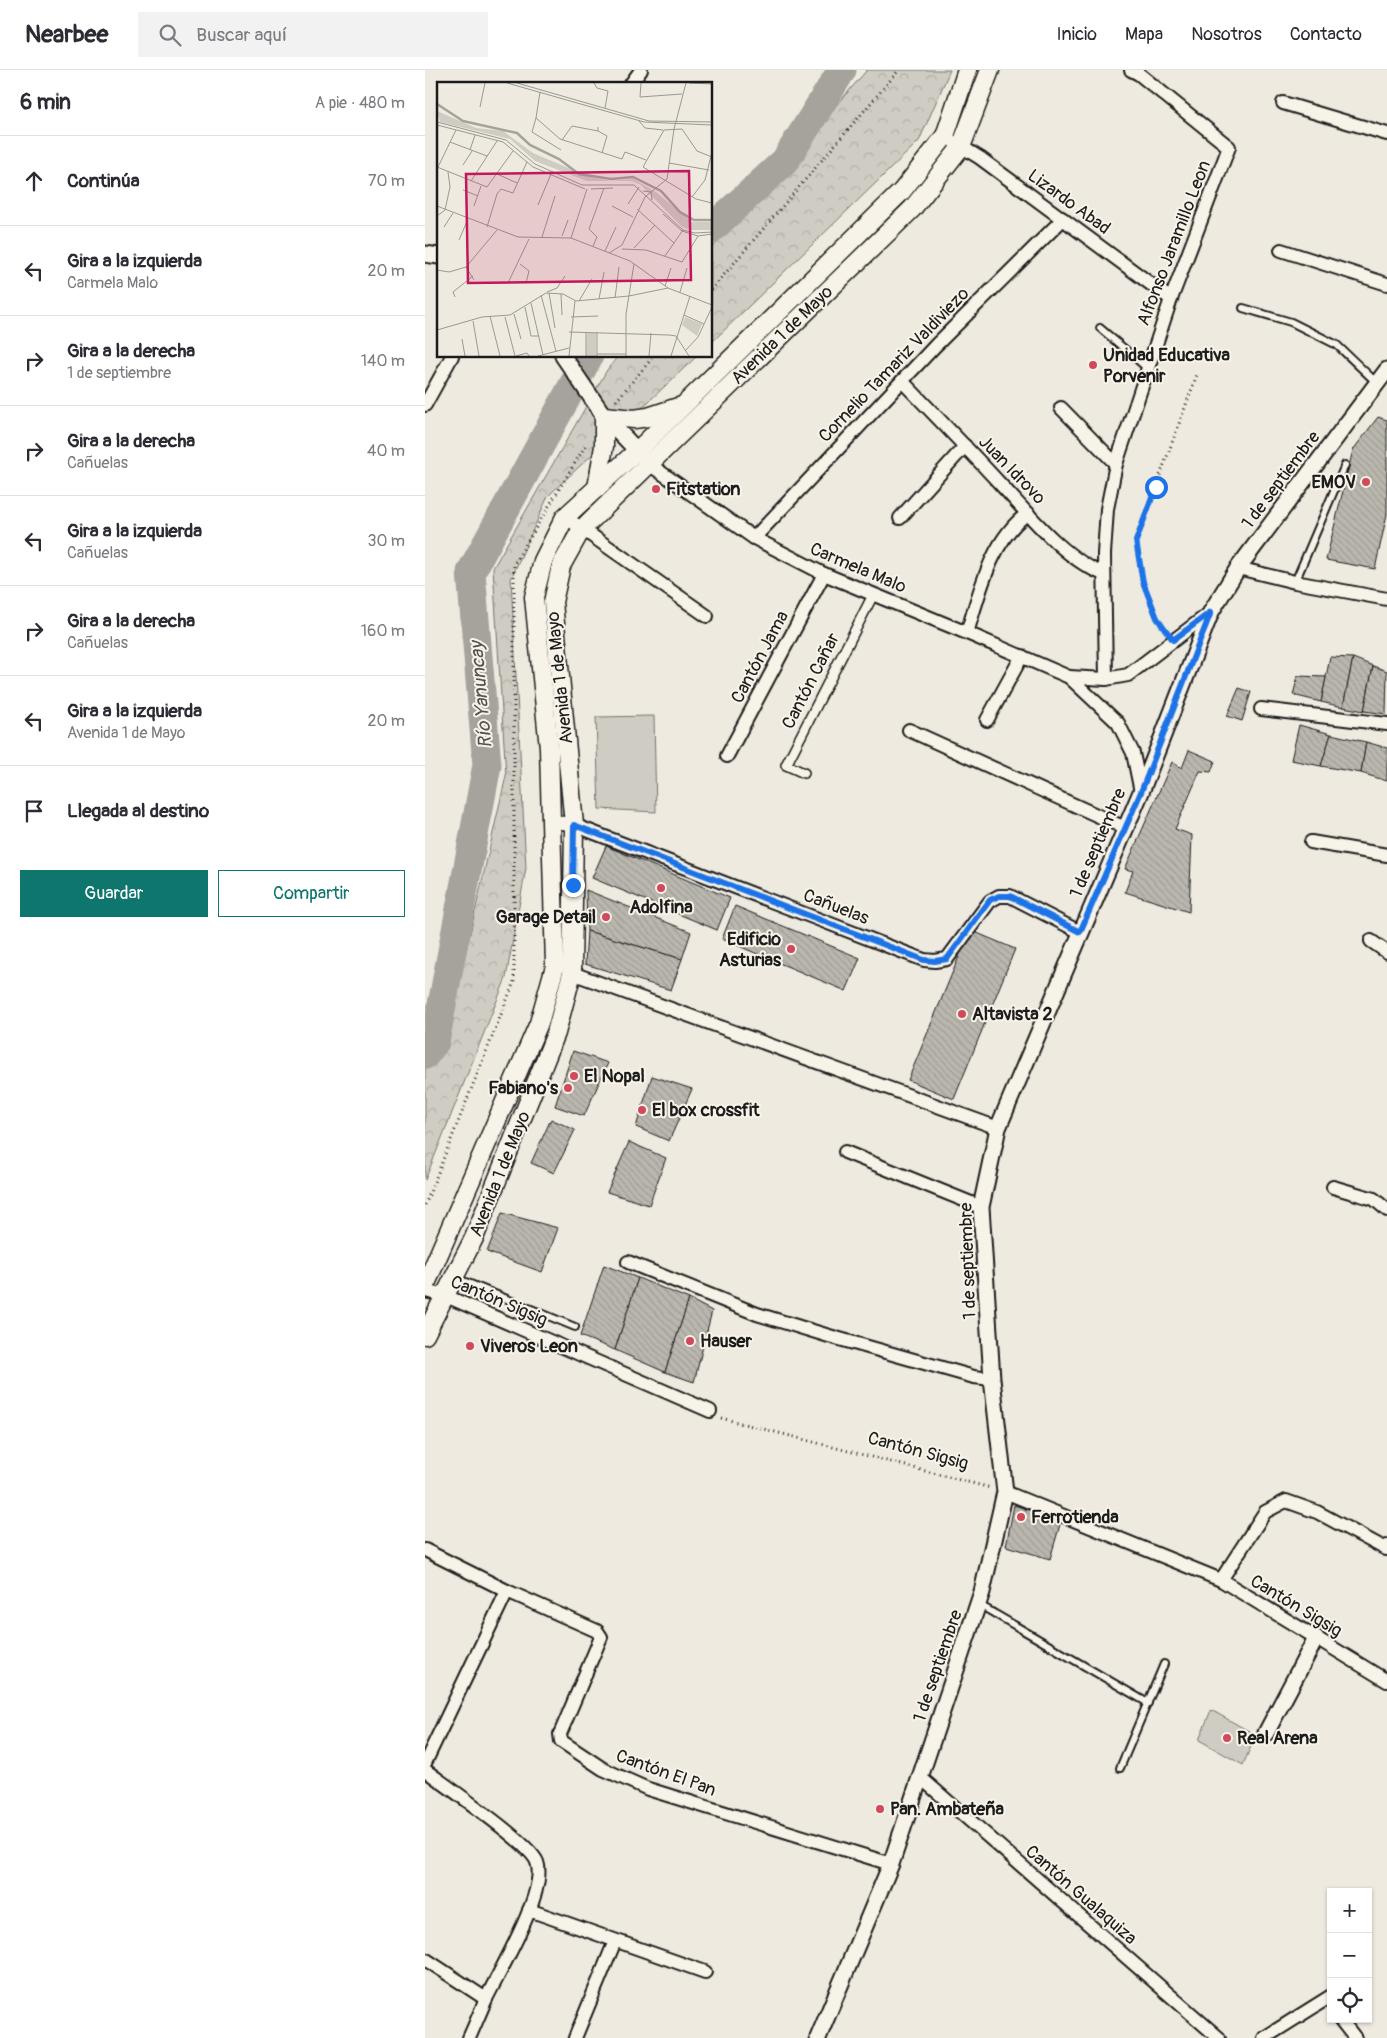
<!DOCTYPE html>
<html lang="es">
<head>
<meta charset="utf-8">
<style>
  body { margin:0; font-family:Pangolin,sans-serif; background:#f2f2f3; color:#2b2b33 }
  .controls { position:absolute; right:15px; bottom:15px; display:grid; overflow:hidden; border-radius:0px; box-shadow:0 1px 4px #0004 }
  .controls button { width:45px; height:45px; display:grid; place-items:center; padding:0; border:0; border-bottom:1px solid #e1e1e2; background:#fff; color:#2b2b33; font:25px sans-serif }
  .stop { position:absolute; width:15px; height:15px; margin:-11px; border:4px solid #1a73e8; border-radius:50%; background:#fff }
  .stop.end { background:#1a73e8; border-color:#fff; box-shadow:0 1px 5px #0008 }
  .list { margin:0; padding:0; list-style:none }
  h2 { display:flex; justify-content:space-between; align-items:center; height:65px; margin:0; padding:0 20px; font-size:21px }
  h2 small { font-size:16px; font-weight:400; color:#7c7c81 }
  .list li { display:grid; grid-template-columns:32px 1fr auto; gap:15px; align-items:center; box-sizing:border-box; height:90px; padding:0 20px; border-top:1px solid #e1e1e2 }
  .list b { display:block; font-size:19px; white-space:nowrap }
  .list p { margin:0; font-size:16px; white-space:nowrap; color:#7c7c81 }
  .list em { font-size:16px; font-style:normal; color:#7c7c81 }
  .actions { display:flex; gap:10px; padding:15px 20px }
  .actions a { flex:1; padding:11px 0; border:1px solid #0f766e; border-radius:0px; text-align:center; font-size:18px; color:#0f766e }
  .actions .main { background:#0f766e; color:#fff }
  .icon { flex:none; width:28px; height:28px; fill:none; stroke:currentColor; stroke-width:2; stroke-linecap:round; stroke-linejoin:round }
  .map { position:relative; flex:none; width:962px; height:1968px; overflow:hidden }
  header { display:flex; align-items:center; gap:30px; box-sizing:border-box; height:70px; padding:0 25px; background:#fff; border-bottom:1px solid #e1e1e2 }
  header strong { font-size:24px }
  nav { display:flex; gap:28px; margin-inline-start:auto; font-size:18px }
  .search { width:350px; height:45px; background:#f2f2f3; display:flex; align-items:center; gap:12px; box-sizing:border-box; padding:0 18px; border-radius:0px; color:#7c7c81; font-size:19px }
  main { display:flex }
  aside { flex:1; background:#fff }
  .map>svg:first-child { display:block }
</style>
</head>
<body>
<header>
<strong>Nearbee</strong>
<div class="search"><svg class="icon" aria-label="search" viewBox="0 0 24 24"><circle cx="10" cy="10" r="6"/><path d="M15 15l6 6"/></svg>Buscar aquí</div>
<nav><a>Inicio</a><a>Mapa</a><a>Nosotros</a><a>Contacto</a></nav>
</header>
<main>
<aside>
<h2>6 min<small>A pie · 480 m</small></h2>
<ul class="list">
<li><svg class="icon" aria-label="ahead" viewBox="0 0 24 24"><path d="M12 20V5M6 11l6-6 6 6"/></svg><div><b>Continúa</b></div><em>70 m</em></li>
<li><svg class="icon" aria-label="left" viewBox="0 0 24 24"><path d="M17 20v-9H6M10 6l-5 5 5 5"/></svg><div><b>Gira a la izquierda</b><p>Carmela Malo</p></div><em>20 m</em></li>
<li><svg class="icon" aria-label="right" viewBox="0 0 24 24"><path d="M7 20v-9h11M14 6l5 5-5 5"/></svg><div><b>Gira a la derecha</b><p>1 de septiembre</p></div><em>140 m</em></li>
<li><svg class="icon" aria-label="right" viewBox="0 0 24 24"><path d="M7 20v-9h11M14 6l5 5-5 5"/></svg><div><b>Gira a la derecha</b><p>Cañuelas</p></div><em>40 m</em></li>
<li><svg class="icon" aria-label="left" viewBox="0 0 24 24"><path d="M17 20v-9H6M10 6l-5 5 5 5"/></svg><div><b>Gira a la izquierda</b><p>Cañuelas</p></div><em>30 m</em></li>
<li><svg class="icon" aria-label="right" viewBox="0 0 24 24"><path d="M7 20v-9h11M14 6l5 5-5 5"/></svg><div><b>Gira a la derecha</b><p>Cañuelas</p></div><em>160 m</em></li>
<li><svg class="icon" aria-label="left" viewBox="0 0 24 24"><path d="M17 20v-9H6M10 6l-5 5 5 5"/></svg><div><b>Gira a la izquierda</b><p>Avenida 1 de Mayo</p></div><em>20 m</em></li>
<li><svg class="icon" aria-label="arrive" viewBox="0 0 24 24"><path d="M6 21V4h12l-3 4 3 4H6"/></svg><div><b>Llegada al destino</b></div></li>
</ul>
<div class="actions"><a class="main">Guardar</a><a>Compartir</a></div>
</aside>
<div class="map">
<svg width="962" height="1968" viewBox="0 0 962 1968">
  <defs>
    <pattern id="forest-crowns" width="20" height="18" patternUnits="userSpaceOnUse" patternTransform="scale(1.25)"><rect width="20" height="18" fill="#cfccc3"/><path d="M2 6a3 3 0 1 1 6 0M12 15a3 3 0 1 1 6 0" fill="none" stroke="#b1afa7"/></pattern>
    <pattern id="building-back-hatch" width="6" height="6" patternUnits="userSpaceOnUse" patternTransform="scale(1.25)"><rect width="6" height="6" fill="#bab7af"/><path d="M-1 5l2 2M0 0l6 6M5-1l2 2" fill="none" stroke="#9f9d96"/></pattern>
  </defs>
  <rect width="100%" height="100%" fill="#eeeae0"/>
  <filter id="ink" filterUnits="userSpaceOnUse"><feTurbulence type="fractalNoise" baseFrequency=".02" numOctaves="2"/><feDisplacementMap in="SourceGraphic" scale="10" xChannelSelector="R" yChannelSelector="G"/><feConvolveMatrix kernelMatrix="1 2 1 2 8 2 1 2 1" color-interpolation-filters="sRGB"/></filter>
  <g filter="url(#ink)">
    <g fill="url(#forest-crowns)" stroke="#767470">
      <polygon points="442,0 525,0 494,71 286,273 286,179"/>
      <polygon points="193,286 272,286 123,426 86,509 101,798 81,908 0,1110 0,981 41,881 81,706 68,498 182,300"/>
    </g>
    <g fill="#cfccc3" stroke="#767470">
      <polygon points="229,646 231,742 174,739 171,647"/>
      <polygon points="786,1640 831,1665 818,1695 774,1670"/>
    </g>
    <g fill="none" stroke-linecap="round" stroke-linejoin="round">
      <g stroke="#a6a39d" stroke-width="29">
        <polyline points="286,159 360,91 417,0"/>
        <polyline points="0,985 10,972 62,695 46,502 164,286"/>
      </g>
    </g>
    <g fill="url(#building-back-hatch)" stroke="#1c1c1c">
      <polygon points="953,347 962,350 962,444 950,499 901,490 928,380"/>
      <polygon points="905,587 928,588 918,637 896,632"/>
      <polygon points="928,588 948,596 939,641 918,637"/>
      <polygon points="948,596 962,601 961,644 939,641"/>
      <polygon points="873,606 901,607 896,632 868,625"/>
      <polygon points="814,618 826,622 817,651 802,646"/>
      <polygon points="874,655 906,664 896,696 866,690"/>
      <polygon points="906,664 941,672 936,703 896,696"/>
      <polygon points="941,672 962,678 962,711 936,703"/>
      <polygon points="764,680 790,691 786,702 775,701 750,759 767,765 764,842 700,822 708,801 700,799 747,692 757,698"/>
      <polygon points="181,776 305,828 292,860 167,808"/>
      <polygon points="161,820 266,862 257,889 162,861"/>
      <polygon points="310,836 435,888 421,921 297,869"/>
      <polygon points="545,860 590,879 529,1029 483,1010"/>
      <polygon points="162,861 257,889 246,920 160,894"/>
      <polygon points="148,981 183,993 159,1046 130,1036"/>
      <polygon points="227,1006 267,1019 244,1071 211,1057"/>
      <polygon points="126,1049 150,1060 129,1103 106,1093"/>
      <polygon points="204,1072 241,1088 224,1135 182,1122"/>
      <polygon points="77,1143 133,1158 117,1202 62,1182"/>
      <polygon points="179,1195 213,1208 190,1280 155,1266"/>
      <polygon points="213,1208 264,1229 240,1302 190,1280"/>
      <polygon points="264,1229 287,1241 269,1312 240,1302"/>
      <polygon points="589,1435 636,1451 625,1489 581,1476"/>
    </g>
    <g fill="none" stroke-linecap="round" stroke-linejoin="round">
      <defs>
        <g id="service">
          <polyline points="818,238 866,252 912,275 952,313"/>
          <polyline points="675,258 722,298"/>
          <polyline points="870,512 920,395"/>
          <polyline points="31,1208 150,1257"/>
          <polyline points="553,1534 723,1633"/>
          <polyline points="695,1698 739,1594"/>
        </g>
        <polyline id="pedestrian" points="379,703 361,695 448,525"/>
        <g id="minor">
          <polyline points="206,14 216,0"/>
          <polyline points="858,33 962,64"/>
          <polyline points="529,72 555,88 746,229"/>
          <polyline points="856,180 962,214"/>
          <path d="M477,311C511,346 545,381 578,417C605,446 642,491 679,504"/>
          <polyline points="0,335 27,286"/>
          <polyline points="636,338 691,394"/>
          <polyline points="224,394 329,468 399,504 542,563 644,607 693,653 708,683 716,722"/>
          <polyline points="140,447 282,546"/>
          <polyline points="475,448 540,376"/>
          <polyline points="329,468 510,276 638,149"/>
          <polyline points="813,498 870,512 962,529"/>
          <path d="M542,563C555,521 566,470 603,443"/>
          <polyline points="644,607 681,609 703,605 786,542"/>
          <polyline points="681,609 679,484 682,439 691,394 746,229 804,77 714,4 706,0"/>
          <polyline points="836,639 962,654"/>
          <polyline points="562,650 597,586"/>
          <polyline points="484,660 700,758"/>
          <polyline points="302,686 399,504"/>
          <polyline points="127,751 149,755 499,890 510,891 522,889 565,831 574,826 585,826 655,862"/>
          <polyline points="886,772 962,785"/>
          <polyline points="946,871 962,882"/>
          <polyline points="147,903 573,1058"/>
          <polyline points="420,1082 556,1137"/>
          <polyline points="908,1117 949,1129 962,1140"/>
          <polyline points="203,1192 332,1244 404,1266 549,1307 567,1309"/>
          <polyline points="0,1221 21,1226 285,1341"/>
          <polyline points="580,1422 796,1510 962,1611"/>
          <polyline points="0,1480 82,1521 172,1561 176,1567 135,1664 136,1671 178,1699 223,1719 466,1794"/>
          <polyline points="796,1510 840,1442 861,1431 892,1442 961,1479 962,1476"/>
          <polyline points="0,1693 82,1521"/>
          <path d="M0,1700C20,1715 106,1774 112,1792C123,1820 74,1902 61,1929C55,1942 50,1955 44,1968"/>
          <polyline points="495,1707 794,1968"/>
          <polyline points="104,1840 280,1902"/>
          <polyline points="0,1889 61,1929"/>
          <polyline points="915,1949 930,1968"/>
          <polyline points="150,1968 190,1871"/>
          <polyline points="839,1968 906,1926"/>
        </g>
        <g id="tertiary">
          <polyline points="0,184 14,186"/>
          <polyline points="138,286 179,346 220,389"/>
          <polyline points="841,1663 891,1568"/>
          <polyline points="393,1968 466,1794 557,1522 580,1422 567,1309 556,1137 573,1058 716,722 786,542 813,498 962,300"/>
        </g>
        <g id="secondary">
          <polyline points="172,418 179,376 179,346 209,349 223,347 253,337"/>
          <polyline points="0,1216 114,953 130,896 124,678 109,527 118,491 140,447 212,381 477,121 520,66 542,0"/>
          <polyline points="0,1265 49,1168 131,963 147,903 149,755 128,532 136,496 156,460 487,139 536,77 565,0"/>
        </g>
      </defs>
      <use href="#service" stroke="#1c1c1c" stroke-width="10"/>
      <use href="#pedestrian" stroke="#1c1c1c" stroke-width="12"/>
      <use href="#minor" stroke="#1c1c1c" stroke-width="16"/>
      <use href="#tertiary" stroke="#1c1c1c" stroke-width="19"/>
      <use href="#secondary" stroke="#1c1c1c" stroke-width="21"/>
      <g stroke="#1c1c1c" stroke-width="3" stroke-dasharray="1 4" stroke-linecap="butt">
        <polyline points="286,220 474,0"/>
        <polyline points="191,331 229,286"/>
        <polyline points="740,560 732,548 717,512 711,471 773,302"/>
        <polyline points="0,1135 89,912 89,494 162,373"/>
        <polyline points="296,1348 566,1418"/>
      </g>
      <use href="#service" stroke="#f7f3e8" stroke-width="6"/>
      <use href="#pedestrian" stroke="#f7f3e8" stroke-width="9"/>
      <use href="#minor" stroke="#f7f3e8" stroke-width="12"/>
      <use href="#tertiary" stroke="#f7f3e8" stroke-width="15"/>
      <use href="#secondary" stroke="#f7f3e8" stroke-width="18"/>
    </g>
  </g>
  <g fill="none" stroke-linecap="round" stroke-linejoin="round" filter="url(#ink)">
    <polyline stroke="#1a73e8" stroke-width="6" points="148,815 149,755 499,890 510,891 522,889 565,830 574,826 585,826 655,862 716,722 786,542 748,570 732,548 718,512 711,471 731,417"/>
  </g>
  <g fill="#d1495b" stroke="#f7f3e8" stroke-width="2">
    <circle cx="668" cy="295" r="5"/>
    <circle cx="941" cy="412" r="5"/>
    <circle cx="231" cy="419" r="5"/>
    <circle cx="236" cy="818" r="5"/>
    <circle cx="181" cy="847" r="5"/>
    <circle cx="366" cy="879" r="5"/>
    <circle cx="537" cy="944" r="5"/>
    <circle cx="149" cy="1006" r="5"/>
    <circle cx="143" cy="1018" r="5"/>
    <circle cx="217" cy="1040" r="5"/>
    <circle cx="265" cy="1271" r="5"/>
    <circle cx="45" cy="1276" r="5"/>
    <circle cx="596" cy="1447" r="5"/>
    <circle cx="802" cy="1668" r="5"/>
    <circle cx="455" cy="1739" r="5"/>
  </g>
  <g text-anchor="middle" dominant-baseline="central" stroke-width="4" stroke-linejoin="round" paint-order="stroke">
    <g font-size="18" fill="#1c1c1c" stroke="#f7f3e8">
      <text transform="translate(644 132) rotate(36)">Lizardo Abad</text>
      <text transform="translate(749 173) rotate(-69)">Alfonso Jaramillo Leon</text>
      <text transform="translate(357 265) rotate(-44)">Avenida 1 de Mayo</text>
      <text transform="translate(469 295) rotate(-46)">Cornelio Tamariz Valdiviezo</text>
      <text transform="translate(587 400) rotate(46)">Juan Idrovo</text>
      <text transform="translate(856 410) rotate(-53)">1 de septiembre</text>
      <text transform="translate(433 498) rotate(23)">Carmela Malo</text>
      <text transform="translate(335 587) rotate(-62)">Cantón Jama</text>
      <text transform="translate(135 608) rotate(-96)">Avenida 1 de Mayo</text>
      <text transform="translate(386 611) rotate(-63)">Cantón Cañar</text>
      <text transform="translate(673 773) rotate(-67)">1 de septiembre</text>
      <text transform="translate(411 837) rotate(21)">Cañuelas</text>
      <text transform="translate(75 1104) rotate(-68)">Avenida 1 de Mayo</text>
      <text transform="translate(543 1191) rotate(-92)">1 de septiembre</text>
      <text transform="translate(74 1231) rotate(23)">Cantón Sigsig</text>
      <text transform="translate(493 1381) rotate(15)">Cantón Sigsig</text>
      <text transform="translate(871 1536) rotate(31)">Cantón Sigsig</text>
      <text transform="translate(513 1596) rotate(-71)">1 de septiembre</text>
      <text transform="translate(241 1703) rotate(20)">Cantón El Pan</text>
      <text transform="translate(656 1825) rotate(41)">Cantón Gualaquiza</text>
    </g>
    <g font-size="18" font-weight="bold" fill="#1c1c1c" stroke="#f7f3e8" text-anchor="start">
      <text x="678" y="285">Unidad Educativa<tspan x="678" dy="21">Porvenir</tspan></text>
      <text x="931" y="412" text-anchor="end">EMOV</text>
      <text x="241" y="419">Fitstation</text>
      <text x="236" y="837" text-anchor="middle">Adolfina</text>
      <text x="171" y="847" text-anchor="end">Garage Detail</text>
      <text x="356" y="869" text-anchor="end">Edificio<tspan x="356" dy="21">Asturias</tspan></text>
      <text x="547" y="944">Altavista 2</text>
      <text x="159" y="1006">El Nopal</text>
      <text x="133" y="1018" text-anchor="end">Fabiano's</text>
      <text x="227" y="1040">El box crossfit</text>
      <text x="275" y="1271">Hauser</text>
      <text x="55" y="1276">Viveros Leon</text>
      <text x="606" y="1447">Ferrotienda</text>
      <text x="812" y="1668">Real Arena</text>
      <text x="465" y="1739">Pan. Ambateña</text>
    </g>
    <g font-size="19" font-style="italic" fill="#535250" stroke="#f7f3e8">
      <text transform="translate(56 625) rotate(-95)">Río Yanuncay</text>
    </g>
  </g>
  <g transform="translate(12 12)">
    <rect width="275" height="275" fill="#eeeae0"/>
    <path d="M0,29L39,46L66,49L96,71L153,95L173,99L196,97L219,110L255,140H275V148H254L245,145L204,103L195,99H150L98,79L73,57L3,40ZM248,235L265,242L260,254L245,243Z" fill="#cfccc3"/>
    <path d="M150,251H159V274H149Z" fill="#cfccc3"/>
    <path fill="none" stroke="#a6a39d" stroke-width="2.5" d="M0,22L26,39L80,51L93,63L122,77L142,92L174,97L196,95L224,109L243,130L257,138H275"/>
    <path fill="none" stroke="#9a9892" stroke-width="1" d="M70,1L207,40L275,43M80,1L212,39L275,40M157,1L160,6L171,9L168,26M204,1L203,15L245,12M252,1L275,2M103,10L99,36L123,57L185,77L188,70L209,78M43,25L48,1M99,36L95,50L124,68M202,39L208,46L226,48M0,40L69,58L98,82L145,103H197L246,148L258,151L275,150M0,43L66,60L96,85L148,107M161,45V49L170,54L165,71M125,58L135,44L161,49M13,60L50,74M33,68L38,53M275,75L260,69L245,47L227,48L206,85L259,117L275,121M232,81L272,88M26,83L35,69M0,85L50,105L76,69M1,85L19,48M60,92L80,101M34,99L60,59M154,107L176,106M26,108L41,114M206,109L214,110L215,118M255,115L268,98L275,70M191,122L202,105M101,123L114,92M0,124L81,155L134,156L193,179L231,206L275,223M37,124L44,104M175,124L196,135M200,127L237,161M226,132L245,149L261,154L275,152M0,134L8,128L13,105L11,90M7,145L16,131M50,145L60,112L64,107L76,111L90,80M125,154L131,138M105,155L118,114M134,156L150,107M22,158L31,137M156,164L160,155L152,147L167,106M197,166L218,143M185,167L209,168L245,180L261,154M168,169L179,145M172,171L185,163L208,115L230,97L237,47L249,1M228,174L246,148M83,182L92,189L89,201M29,185L37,198M0,188L12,190L29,185L60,148M71,201L92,157M228,204L234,186M110,210L120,206L128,194M243,210L250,186M112,211L118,246M124,212L125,233M104,213L119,269M18,215L16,210L36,194M178,216L182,185M162,217L167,190M142,219L155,197M94,221L106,273M88,225L94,254H102M77,232L84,257M247,233L267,242M53,234L63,274M68,235L78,274M134,235L161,234M36,239L42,274M0,248L45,235L73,233L109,211L126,212L139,219L192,214L231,206M132,250L232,253L239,254L252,274M25,257L28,274M248,269L261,255L275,225M160,272H189M79,274L90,271L92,274M101,274L132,266M132,274L138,219M149,274V250M160,274V250M189,274V232L197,182M212,274L214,251M234,274L253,214"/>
    <path fill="#c2185b" fill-opacity="0.15" stroke="#c2185b" stroke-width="2.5" d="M252,89L254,198L31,201L29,92Z"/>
    <rect width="275" height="275" fill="none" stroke="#1c1c1c" stroke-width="2.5"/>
  </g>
</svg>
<div class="controls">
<button>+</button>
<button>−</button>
<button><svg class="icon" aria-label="locate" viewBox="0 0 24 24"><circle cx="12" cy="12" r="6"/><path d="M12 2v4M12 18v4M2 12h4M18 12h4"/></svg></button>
</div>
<div class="stop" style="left:731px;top:417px"></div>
<div class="stop end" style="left:148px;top:815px"></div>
</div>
</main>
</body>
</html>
